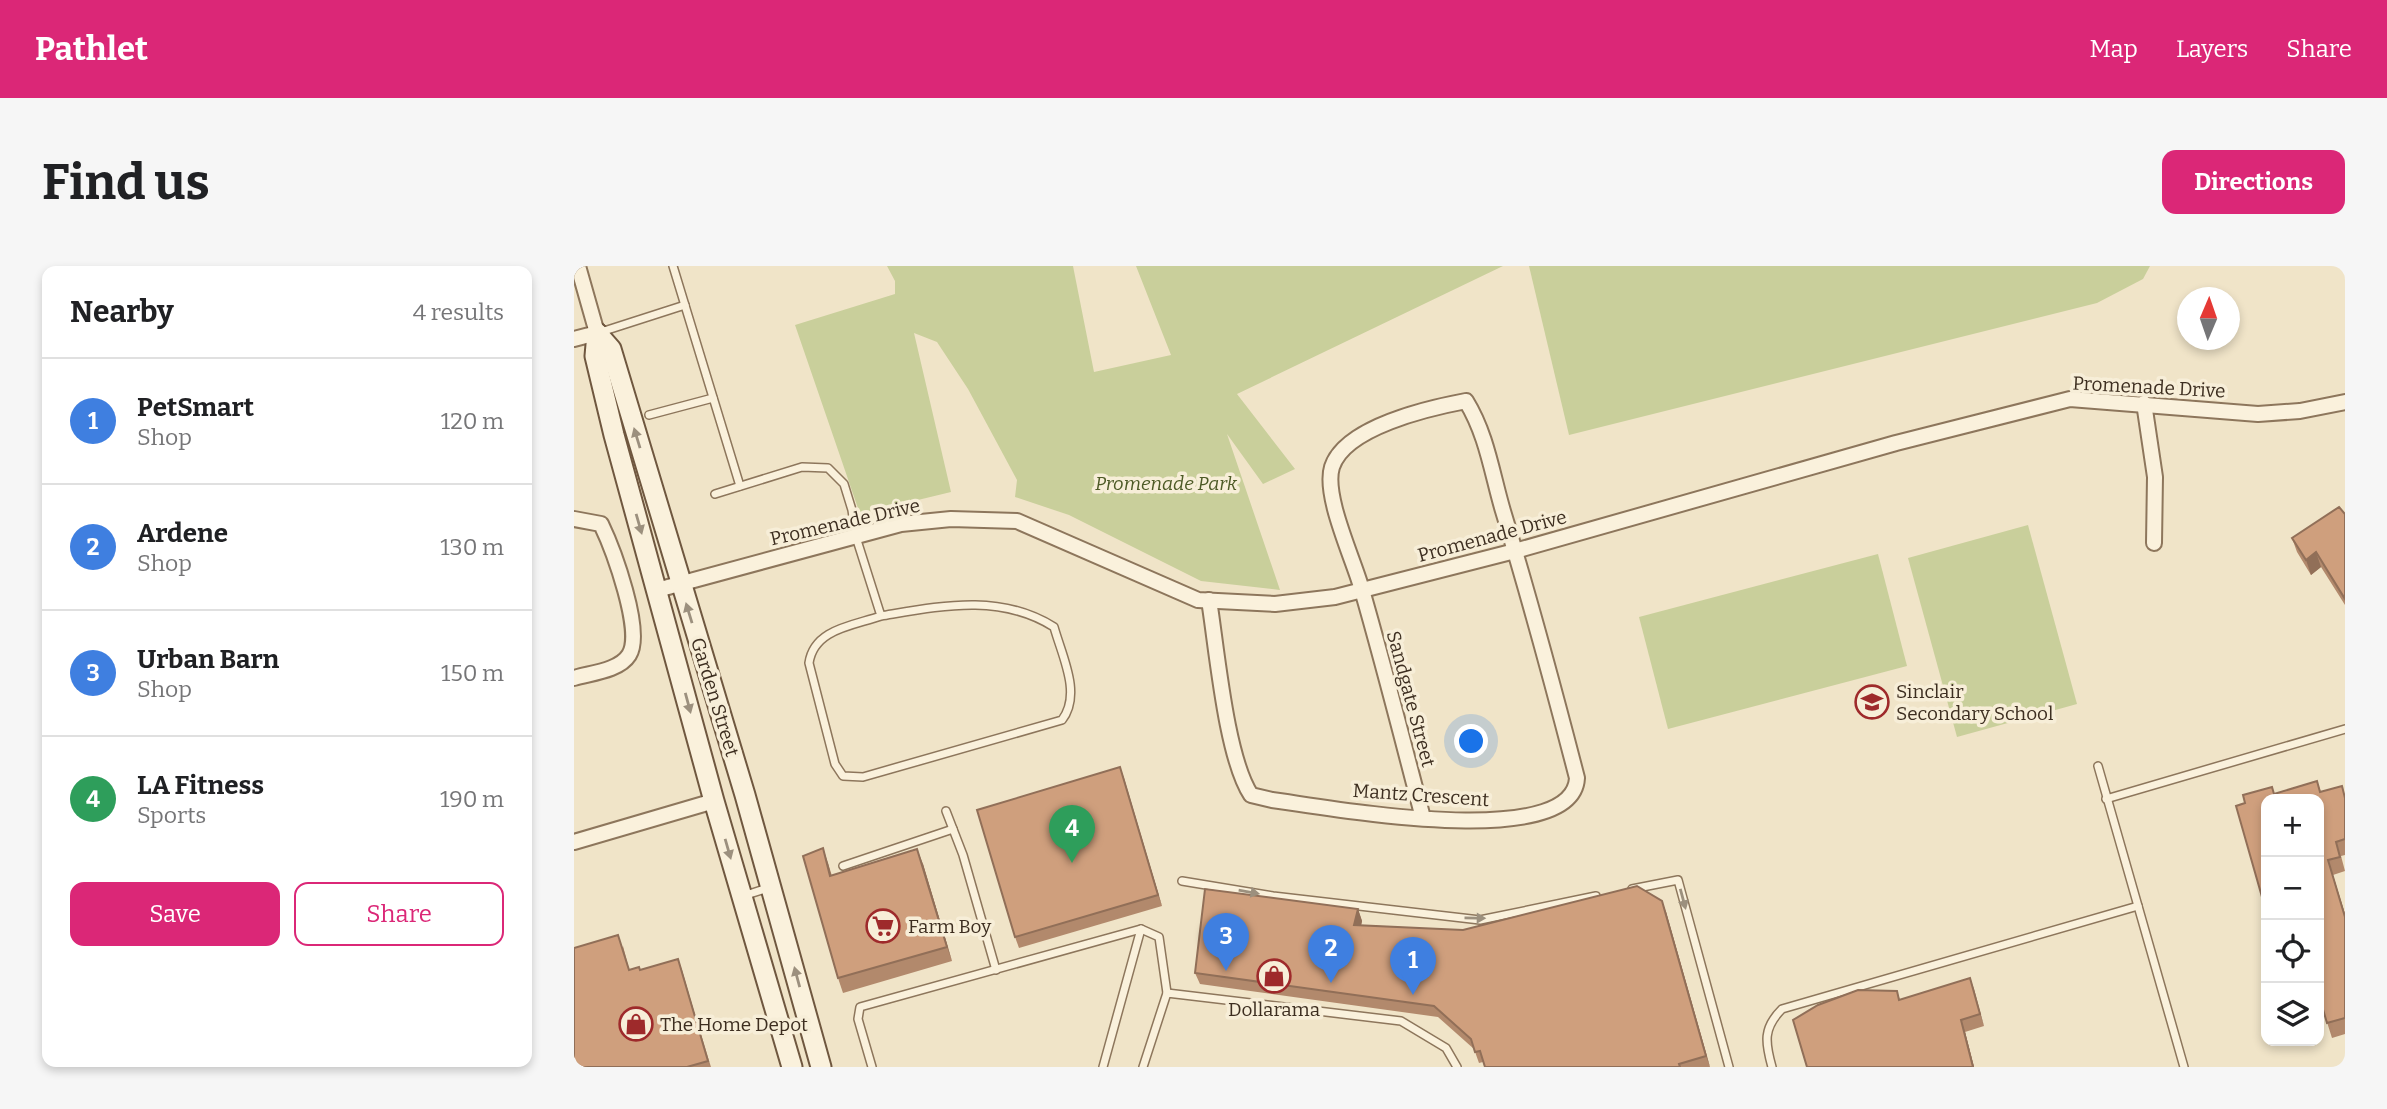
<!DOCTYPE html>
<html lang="en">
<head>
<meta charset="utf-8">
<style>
  body { margin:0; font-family:Bitter,serif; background:#f6f6f6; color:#202124 }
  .controls { position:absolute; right:21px; bottom:21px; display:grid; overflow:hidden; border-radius:14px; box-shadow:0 4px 10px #0003 }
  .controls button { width:63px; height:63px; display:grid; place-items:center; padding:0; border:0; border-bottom:2px solid #e0e0e0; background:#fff; color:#202124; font:35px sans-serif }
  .compass { position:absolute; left:1603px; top:21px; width:63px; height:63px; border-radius:50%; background:#fff; box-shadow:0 4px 10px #0003; rotate:2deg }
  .you { position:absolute; left:898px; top:476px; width:24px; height:24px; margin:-18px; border:5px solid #fff; border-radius:50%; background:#1a73e8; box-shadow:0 0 0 10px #1a73e833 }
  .badge { display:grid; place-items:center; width:46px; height:46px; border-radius:50%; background:#db2777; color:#fff; font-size:23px; font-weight:700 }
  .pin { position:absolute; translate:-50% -58px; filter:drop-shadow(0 2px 4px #0008) }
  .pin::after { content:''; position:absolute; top:37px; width:24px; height:21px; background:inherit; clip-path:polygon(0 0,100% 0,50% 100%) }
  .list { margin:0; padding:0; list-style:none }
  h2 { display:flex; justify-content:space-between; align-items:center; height:91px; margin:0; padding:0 28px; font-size:30px }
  h2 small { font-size:23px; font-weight:400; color:#757577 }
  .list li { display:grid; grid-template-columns:46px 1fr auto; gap:21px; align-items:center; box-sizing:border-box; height:126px; padding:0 28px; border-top:2px solid #e0e0e0 }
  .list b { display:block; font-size:26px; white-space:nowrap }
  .list p { margin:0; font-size:23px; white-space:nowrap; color:#757577 }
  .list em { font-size:23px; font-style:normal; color:#757577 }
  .actions { display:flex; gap:14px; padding:21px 28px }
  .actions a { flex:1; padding:16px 0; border:2px solid #db2777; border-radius:14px; text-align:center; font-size:24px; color:#db2777 }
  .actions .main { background:#db2777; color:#fff }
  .icon { flex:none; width:38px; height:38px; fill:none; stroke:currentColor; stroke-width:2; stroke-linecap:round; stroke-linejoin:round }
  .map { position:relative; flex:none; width:1771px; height:801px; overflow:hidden; border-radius:14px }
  header { display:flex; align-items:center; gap:42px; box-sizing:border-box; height:98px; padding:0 35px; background:#db2777; color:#fff }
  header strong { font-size:33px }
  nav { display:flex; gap:38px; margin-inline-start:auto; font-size:24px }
  .intro { display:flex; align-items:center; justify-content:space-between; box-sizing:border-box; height:168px; padding:0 42px }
  h1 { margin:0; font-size:49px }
  .button { padding:18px 32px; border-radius:14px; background:#db2777; color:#fff; font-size:24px; font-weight:700 }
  main { display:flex; gap:42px; padding:0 42px }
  aside { flex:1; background:#fff; border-radius:14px; box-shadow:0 4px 10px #0003 }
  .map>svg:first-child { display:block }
</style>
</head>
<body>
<header>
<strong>Pathlet</strong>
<nav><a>Map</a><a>Layers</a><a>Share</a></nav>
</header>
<div class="intro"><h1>Find us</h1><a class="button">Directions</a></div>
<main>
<aside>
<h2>Nearby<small>4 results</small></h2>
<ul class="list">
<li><span class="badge" style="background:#3f7fe0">1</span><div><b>PetSmart</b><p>Shop</p></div><em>120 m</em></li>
<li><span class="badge" style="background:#3f7fe0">2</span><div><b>Ardene</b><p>Shop</p></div><em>130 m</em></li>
<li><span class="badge" style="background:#3f7fe0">3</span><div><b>Urban Barn</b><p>Shop</p></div><em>150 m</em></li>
<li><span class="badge" style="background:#2e9e5b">4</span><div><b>LA Fitness</b><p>Sports</p></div><em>190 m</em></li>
</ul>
<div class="actions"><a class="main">Save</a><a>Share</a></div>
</aside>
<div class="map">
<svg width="1771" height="801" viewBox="0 0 1771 801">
  <rect width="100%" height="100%" fill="#f0e4c8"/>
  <g fill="#c9cf9b">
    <polygon points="313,0 499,0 520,106 597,89 562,0 929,0 663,128 721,203 689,218 653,168 706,324 627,315 495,249 441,231 443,214 394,123 363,76 340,67 377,226 286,248 221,59 321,28 321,15"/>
    <polygon points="955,0 1576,0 1569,13 1523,37 995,169"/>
    <polygon points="1454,259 1503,438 1383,471 1334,292"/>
    <polygon points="1304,288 1333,400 1094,463 1065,351"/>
  </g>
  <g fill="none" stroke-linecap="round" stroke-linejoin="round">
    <defs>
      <g id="lane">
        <polyline points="99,0 166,220"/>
        <polyline points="27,66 111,39"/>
        <polyline points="75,149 139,132"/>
        <path d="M141,228L228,201L254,202L270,218L278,244L282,271L307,350C278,360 240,363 235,397L261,498L269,510L289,511L488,454C508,428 488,390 480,361C426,327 367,340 307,350"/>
        <polyline points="1524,500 1610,801"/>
        <polyline points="1532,533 1771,463"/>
        <polyline points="372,545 389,589 422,704"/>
        <polyline points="269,600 379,563"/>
        <polyline points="608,615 699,630 906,654 1022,630"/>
        <polyline points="1058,623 1104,614 1155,801"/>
        <polyline points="169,630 194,622"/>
        <polyline points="298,801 284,753 286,741 567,663 585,671 593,727"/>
        <polyline points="529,801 567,663"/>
        <polyline points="569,801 593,727 827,755 872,782 883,801"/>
        <path d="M1198,801C1191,776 1189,762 1208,743L1564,640"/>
      </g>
      <g id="street">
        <polyline points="0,73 23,67 4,0"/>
        <polyline points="1570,137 1581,211 1580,277"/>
        <path d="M0,253L27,258C39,283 70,366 55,389C45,405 16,407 0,412"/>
        <polyline points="83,324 327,258 377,253 443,255 624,334 701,338 761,331 941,285 1322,177 1496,133 1684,148 1726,145 1771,136"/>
        <path d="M635,334C643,384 652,491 677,529L698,534C747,540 999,588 1003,512C980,423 956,334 929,245C918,208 913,169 892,135C855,142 771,161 758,201C749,230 780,294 788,324C810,400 829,476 849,552"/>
        <polyline points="0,576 140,535"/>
      </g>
      <g id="secondary">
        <polyline points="23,67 37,83 171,529 247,801"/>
        <polyline points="23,67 21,90 40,169 140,535 218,801"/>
      </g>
    </defs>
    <use href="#lane" stroke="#8d765c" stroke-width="10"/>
    <use href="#street" stroke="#8d765c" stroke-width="18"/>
    <use href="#secondary" stroke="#6f573f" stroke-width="23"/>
    <use href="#lane" stroke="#faf1dc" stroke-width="7"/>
    <use href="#street" stroke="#faf1dc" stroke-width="14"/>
    <use href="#secondary" stroke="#faf1dc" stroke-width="19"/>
  </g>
  <g fill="#b2896c">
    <polygon points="1771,248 1771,339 1747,301 1737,309 1723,286 1718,272"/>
    <polygon points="546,501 588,640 445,682 441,671"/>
    <polygon points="1743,515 1747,526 1768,520 1771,530 1771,589 1767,590 1771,605 1759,609 1771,648 1771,768 1758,772 1746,734 1745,735 1745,533 1671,537"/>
    <polygon points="254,597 258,610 349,598 378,695 269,727 264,712"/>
    <polygon points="784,643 788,655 787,659 889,664 1092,646 1136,801 911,801 909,796 905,797 900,783 864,751 626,718 621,707"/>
    <polygon points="49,680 55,703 66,704 104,693 137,801 0,801"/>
    <polygon points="1396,712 1410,760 1391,766 1400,801 1233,801 1323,725 1326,734"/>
  </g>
  <g fill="#916f58">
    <polygon points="1742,286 1747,301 1737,309 1732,294"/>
    <polygon points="546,501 550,512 588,640 584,629"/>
    <polygon points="249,582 254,597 261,625 256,610"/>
    <polygon points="343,583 349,598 378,695 373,681"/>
    <polygon points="1754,594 1771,648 1771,651"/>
    <polygon points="1088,635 1092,646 1136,801 1132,790"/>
    <polygon points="784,643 788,655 785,670 780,659"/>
    <polygon points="104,693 108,704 136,801 134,795"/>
    <polygon points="1396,712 1400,723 1410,760 1406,748"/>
    <polygon points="1387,754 1391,766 1400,801 1399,801"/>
  </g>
  <g fill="#cf9f7d" stroke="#916f58" stroke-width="2">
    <polygon points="1765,241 1771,248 1771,333 1742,286 1732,294 1718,272"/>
    <polygon points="546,501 584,629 441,671 403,544"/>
    <polygon points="1743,515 1746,526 1768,520 1771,532 1771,573 1762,576 1766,591 1754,594 1771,651 1771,752 1753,757 1745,730 1745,533 1692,533 1692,645 1662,540 1671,537 1669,529 1698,521 1700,528"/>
    <polygon points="249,582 256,610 343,583 373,681 264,712 229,590"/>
    <polygon points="1063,620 1088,635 1132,790 1105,798 1106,801 911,801 906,785 901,786 897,773 860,740 621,707 631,623 784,643 780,659 889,664"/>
    <polygon points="44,669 55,704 65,701 66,704 104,693 134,795 113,801 0,801 0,682"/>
    <polygon points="1396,712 1406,748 1387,754 1399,801 1233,801 1219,754 1244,739 1284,724 1323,725 1325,734"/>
  </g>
  <defs><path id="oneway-solid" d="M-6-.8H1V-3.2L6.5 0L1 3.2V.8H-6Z" transform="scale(1.75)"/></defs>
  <g fill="#9c907e">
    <use href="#oneway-solid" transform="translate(63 172) rotate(-107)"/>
    <use href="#oneway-solid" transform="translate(65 258) rotate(74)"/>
    <use href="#oneway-solid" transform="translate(115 347) rotate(-107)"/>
    <use href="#oneway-solid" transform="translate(114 437) rotate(75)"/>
    <use href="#oneway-solid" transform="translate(154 583) rotate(74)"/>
    <use href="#oneway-solid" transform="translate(675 626) rotate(10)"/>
    <use href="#oneway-solid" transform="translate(1109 633) rotate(75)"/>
    <use href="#oneway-solid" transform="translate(901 652) rotate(1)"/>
    <use href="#oneway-solid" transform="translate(223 711) rotate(-105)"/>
  </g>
  <defs>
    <symbol id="school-ring" viewBox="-11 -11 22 22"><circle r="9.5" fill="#f7eed8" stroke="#9e2a2b" stroke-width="1.5"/><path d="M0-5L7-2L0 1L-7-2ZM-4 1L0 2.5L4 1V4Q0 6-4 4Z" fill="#9e2a2b"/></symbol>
    <symbol id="supermarket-ring" viewBox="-11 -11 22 22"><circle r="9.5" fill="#f7eed8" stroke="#9e2a2b" stroke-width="1.5"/><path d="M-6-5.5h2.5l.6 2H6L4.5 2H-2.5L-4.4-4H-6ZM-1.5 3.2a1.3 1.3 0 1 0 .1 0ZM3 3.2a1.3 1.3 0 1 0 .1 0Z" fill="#9e2a2b"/></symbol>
    <symbol id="shop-ring" viewBox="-11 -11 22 22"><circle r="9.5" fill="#f7eed8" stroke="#9e2a2b" stroke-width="1.5"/><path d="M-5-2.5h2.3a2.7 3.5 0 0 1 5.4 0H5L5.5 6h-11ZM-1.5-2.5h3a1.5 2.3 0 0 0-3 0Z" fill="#9e2a2b"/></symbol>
  </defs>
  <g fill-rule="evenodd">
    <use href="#school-ring" x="1279" y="417" width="38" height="38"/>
    <use href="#supermarket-ring" x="290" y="641" width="38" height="38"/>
    <use href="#shop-ring" x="681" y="691" width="38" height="38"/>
    <use href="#shop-ring" x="43" y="739" width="38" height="38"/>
  </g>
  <g text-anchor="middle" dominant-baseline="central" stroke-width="7" stroke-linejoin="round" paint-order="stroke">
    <g font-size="19" fill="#3d2e20" stroke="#f7eed8">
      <text transform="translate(1575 121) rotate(3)">Promenade Drive</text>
      <text transform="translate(271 256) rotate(-13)">Promenade Drive</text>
      <text transform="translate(918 270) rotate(-15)">Promenade Drive</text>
      <text transform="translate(141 431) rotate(73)">Garden Street</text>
      <text transform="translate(837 433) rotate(75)">Sandgate Street</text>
      <text transform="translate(847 529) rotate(4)">Mantz Crescent</text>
    </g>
    <g font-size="19" font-style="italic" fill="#4d5a26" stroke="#f7eed8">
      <text x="592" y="217">Promenade Park</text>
    </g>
    <g font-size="19" fill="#3d2e20" stroke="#f7eed8" text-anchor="start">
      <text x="1322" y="425">Sinclair<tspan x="1322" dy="22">Secondary School</tspan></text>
      <text x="334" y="660">Farm Boy</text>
      <text x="700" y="743" text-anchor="middle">Dollarama</text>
      <text x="86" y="758">The Home Depot</text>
    </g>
  </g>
</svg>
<div class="controls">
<button>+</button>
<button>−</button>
<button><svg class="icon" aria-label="locate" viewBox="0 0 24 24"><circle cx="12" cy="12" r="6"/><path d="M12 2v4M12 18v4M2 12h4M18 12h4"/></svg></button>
<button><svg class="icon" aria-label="layers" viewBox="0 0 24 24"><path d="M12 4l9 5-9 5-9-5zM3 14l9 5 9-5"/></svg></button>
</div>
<svg class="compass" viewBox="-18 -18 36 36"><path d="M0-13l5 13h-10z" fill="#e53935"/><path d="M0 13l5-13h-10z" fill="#757577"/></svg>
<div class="you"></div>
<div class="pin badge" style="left:839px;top:729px;background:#3f7fe0">1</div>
<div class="pin badge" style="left:757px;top:717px;background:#3f7fe0">2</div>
<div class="pin badge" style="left:652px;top:705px;background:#3f7fe0">3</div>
<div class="pin badge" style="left:498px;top:597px;background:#2e9e5b">4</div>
</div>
</main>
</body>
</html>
